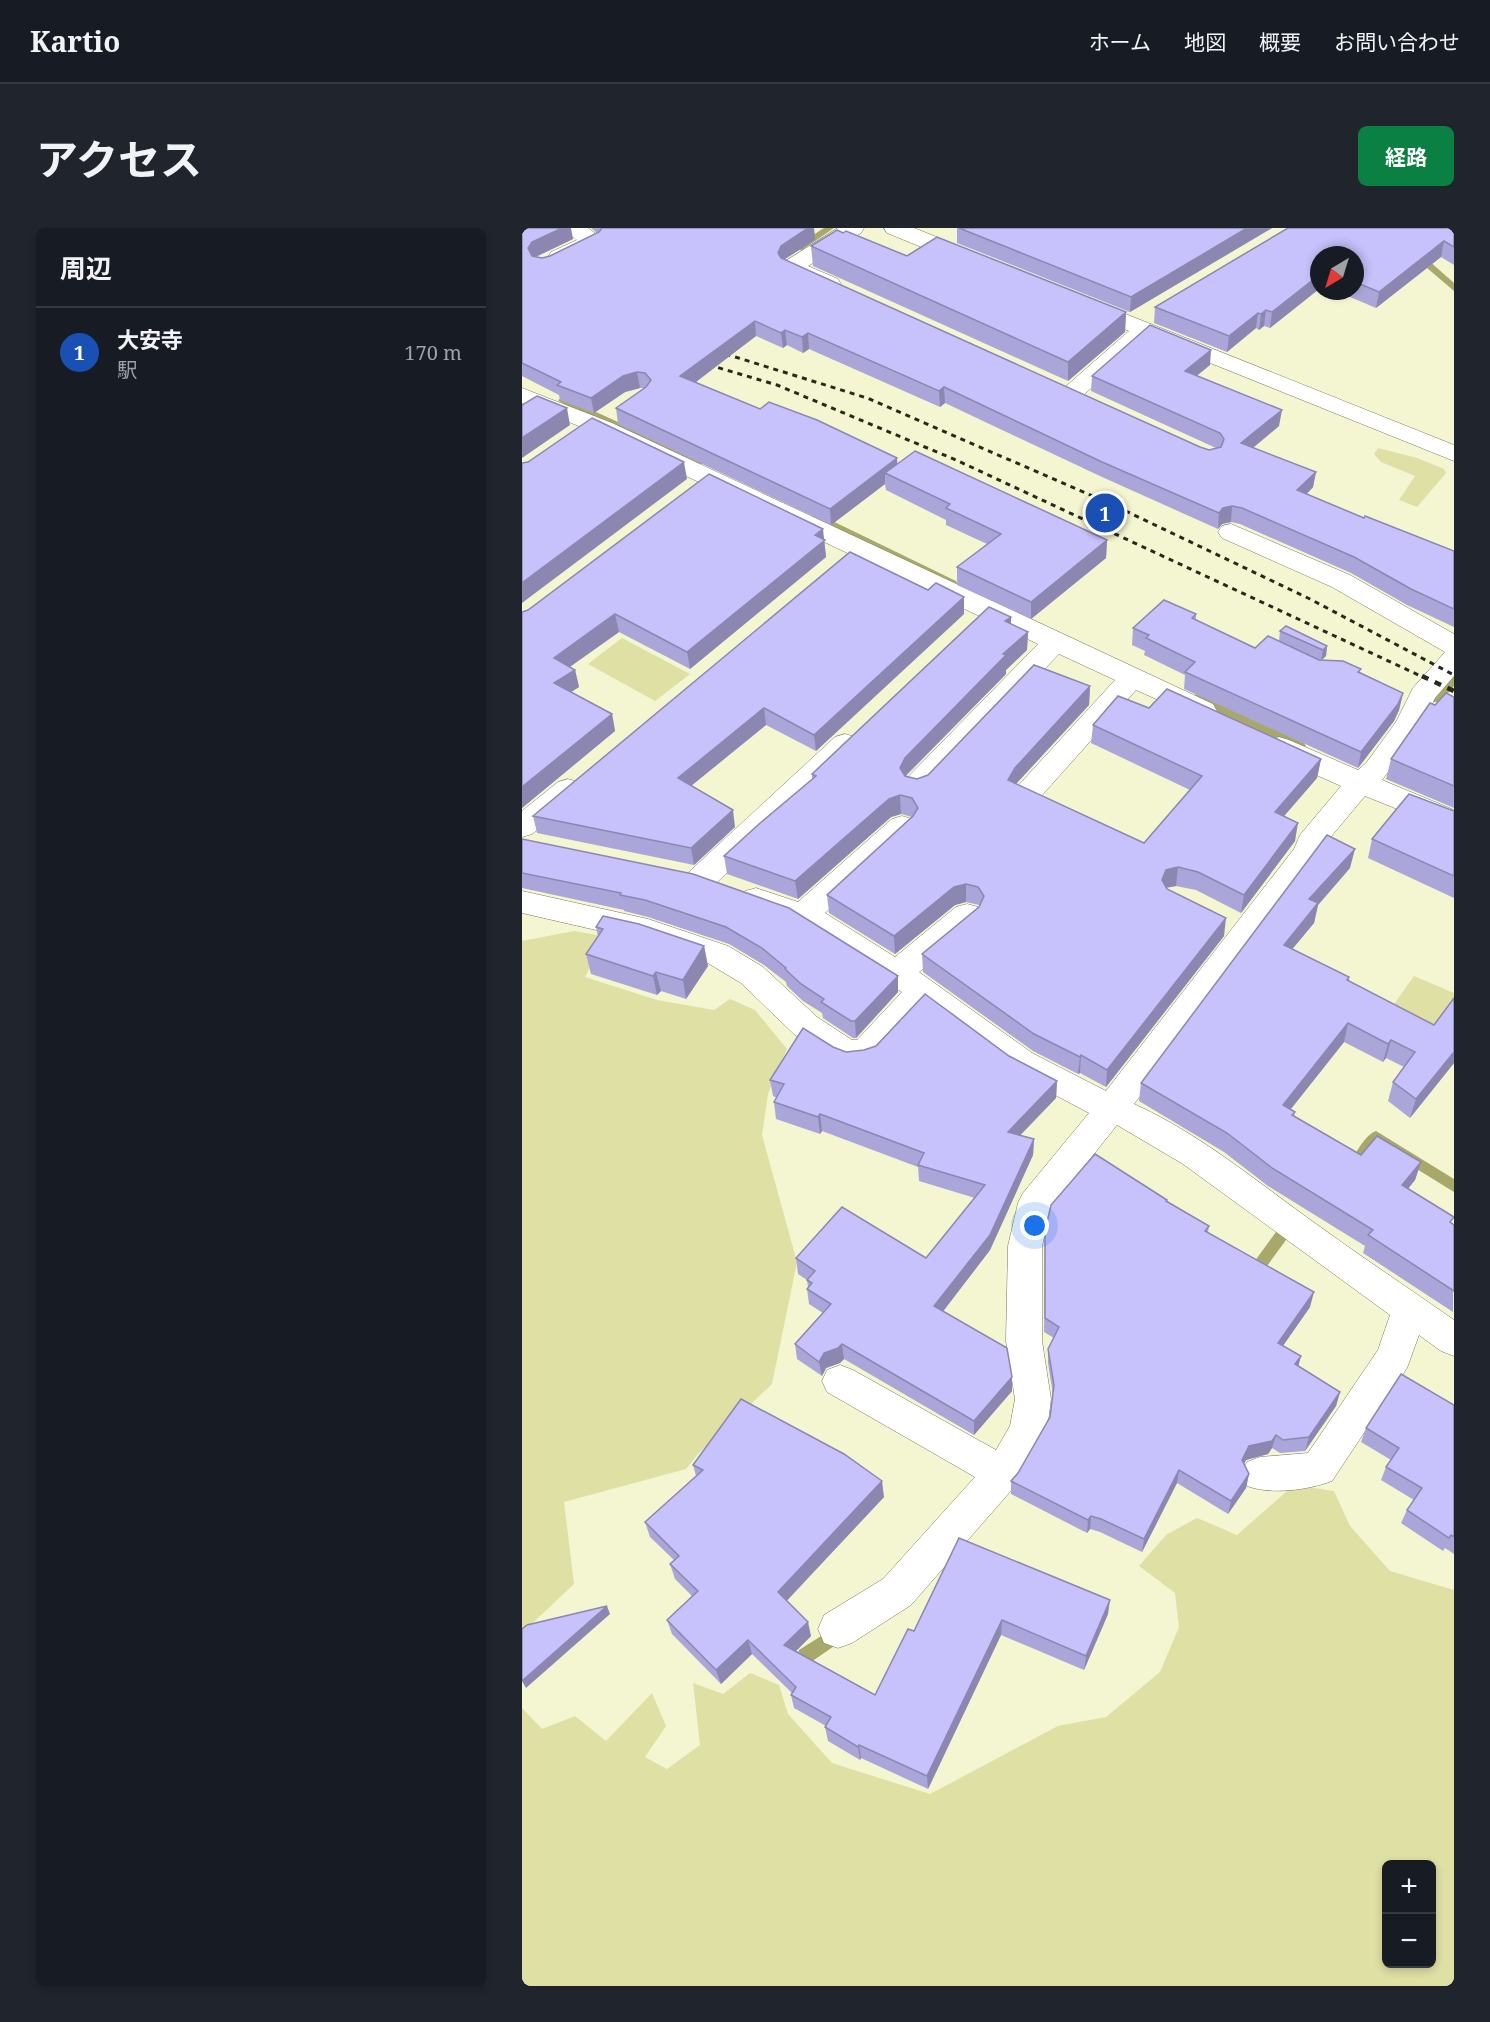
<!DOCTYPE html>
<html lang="ja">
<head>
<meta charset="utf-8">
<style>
  body { margin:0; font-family:"Noto Serif","Noto Sans JP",serif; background:#20242c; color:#f1f3f6 }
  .controls { position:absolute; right:18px; bottom:18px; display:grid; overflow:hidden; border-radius:9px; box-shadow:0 3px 9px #0003 }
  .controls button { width:54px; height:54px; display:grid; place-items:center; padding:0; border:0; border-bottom:2px solid #363941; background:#171b24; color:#f1f3f6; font:30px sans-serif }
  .compass { position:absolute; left:788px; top:18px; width:54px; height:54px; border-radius:50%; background:#171b24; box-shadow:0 3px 9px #0003; rotate:218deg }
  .you { position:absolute; left:513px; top:998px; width:21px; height:21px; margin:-15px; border:4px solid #fff; border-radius:50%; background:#1a73e8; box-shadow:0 0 0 9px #1a73e833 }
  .badge { display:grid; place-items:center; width:39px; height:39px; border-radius:50%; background:#0b8043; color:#fff; font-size:20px; font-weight:700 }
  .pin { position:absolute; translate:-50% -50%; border:3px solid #fff; box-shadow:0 2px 6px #0006 }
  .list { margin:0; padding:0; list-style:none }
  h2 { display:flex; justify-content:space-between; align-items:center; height:78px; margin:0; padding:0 24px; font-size:26px }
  h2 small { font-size:20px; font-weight:400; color:#9ea1a6 }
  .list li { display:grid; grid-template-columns:39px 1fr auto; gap:18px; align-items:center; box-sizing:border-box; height:90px; padding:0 24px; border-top:2px solid #363941 }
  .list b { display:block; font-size:22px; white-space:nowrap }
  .list p { margin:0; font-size:20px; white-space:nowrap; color:#9ea1a6 }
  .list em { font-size:20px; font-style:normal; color:#9ea1a6 }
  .map { position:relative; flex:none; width:932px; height:1758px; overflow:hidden; border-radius:9px }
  header { display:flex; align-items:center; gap:36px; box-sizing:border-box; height:84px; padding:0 30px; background:#171b24; border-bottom:2px solid #363941 }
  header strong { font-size:28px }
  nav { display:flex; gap:33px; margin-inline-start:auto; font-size:21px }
  .intro { display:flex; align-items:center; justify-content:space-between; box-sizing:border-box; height:144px; padding:0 36px }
  h1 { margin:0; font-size:42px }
  .button { padding:15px 27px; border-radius:9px; background:#0b8043; color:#fff; font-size:21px; font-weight:700 }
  main { display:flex; gap:36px; padding:0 36px }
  aside { flex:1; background:#171b24; border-radius:9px; box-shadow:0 3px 9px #0003 }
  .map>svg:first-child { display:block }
</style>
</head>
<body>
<header>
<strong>Kartio</strong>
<nav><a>ホーム</a><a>地図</a><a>概要</a><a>お問い合わせ</a></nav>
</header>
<div class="intro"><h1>アクセス</h1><a class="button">経路</a></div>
<main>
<aside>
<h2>周辺<small></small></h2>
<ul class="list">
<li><span class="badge" style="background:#1a4fb4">1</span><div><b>大安寺</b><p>駅</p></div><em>170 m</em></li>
</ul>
</aside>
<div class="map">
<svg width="932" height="1758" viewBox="0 0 932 1758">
  <rect width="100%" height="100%" fill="#f4f6d1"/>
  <g fill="#dee0a4" fill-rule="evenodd">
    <polygon points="856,220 895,230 922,241 924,245 895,279 877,272 893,248 859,234 852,226"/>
    <polygon points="100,410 168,446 133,473 66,436"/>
    <polygon points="52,703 75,707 75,726 63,749 135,772 192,782 208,771 233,782 265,821 246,866 240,907 275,1034 250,1156 176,1226 164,1241 42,1274 52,1356 0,1405 0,713"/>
    <polygon points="892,748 932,765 932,837 897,818 862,790"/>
    <path d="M772,1257L812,1263L828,1298L868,1343L932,1362V1758H0V1480L20,1501L53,1488L84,1513L130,1465L144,1498L123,1529L145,1541L178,1517L171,1455L201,1466L228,1445L257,1457L266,1486L310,1535L408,1566L536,1498L584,1489L638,1444L657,1399L653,1365L617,1338L644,1307L675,1290L715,1307ZM864,1636H910V1736H864Z"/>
  </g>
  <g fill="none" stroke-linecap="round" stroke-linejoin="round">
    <g fill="#a7a86a" fill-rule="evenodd">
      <polygon points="302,0 312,0 280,22 274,22 274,18"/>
      <polygon points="891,24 897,24 932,55 932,63 891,28"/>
      <polygon points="41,169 184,234 183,236 175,236 88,199 38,174 36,172"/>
      <polygon points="294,285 434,353 435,355 434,357 426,357 290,290 289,288"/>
      <polygon points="932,447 932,458 919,474 911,474 911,468 928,448"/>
      <polygon points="676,466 782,515 784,518 782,521 774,521 672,473 672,467"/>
      <path d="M854,903L932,951V964L856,917L845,931H835L833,927C837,919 845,906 854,903Z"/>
      <polygon points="759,1002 764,1004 766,1008 764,1012 734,1053 729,1055 724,1053 722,1049 724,1045 754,1004"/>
      <polygon points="315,1398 321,1400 323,1406 321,1412 289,1434 283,1436 277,1434 275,1428 277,1422"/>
    </g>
    <defs>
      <g id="street">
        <path d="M40,0H66L82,12L79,17C64,24 46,38 29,34L26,29L29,24L55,12Z"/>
        <path d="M316,0H342L339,5L286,38L316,51L319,56L316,61C298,65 278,51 262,44L259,39L262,34Z"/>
        <polygon points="362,0 392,0 457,26 460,31 457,36 449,38 441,36 365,5"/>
        <polygon points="561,69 932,217 932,233 626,110 558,170 550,172 542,170 538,165 542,160 607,103 553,81 550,76 553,71"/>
        <polygon points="0,160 90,195 691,476 695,483 691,490 681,492 614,462 514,574 504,577 494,574 490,567 494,560 593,452 537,426 405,564 395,567 385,564 381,557 385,550 516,416 74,205 0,175"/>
        <path d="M709,296L828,347L932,406V448L913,470L896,504L860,552L932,582V604L843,568L802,617L797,630L612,876C674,904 728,948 783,988C832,1024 882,1057 932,1092V1128L919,1123L897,1107L885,1140L810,1253C786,1262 749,1267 725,1258L719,1246L725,1234L738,1229L786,1225L856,1122L868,1087L661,936L595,897L529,980L520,1018V1113L529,1171L525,1202L519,1214L494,1257L389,1377L330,1415L316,1420L302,1415L296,1401L302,1387L361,1351L453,1249L305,1164L300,1153L305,1142L318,1137L331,1142L474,1222L488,1198L493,1171L484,1113L486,1018L496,975L501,965L567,885L488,843L403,780L354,833L343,837L325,838L314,834L273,807L219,755L184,734L122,713L0,685V663L126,691L206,718L241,739L295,789L330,812H335L380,764L270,695L223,679L219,671L223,663L234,660L276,674L370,591L380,588L390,591L395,598L390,605L303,685L373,729L434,679L445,676L456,679L460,687L456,695L397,744L510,825L584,863L772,621L778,607L819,558L747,526L743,519L747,512L757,509L767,512L836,542L845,534L874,494L891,460L923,424L810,359L700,310L696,304L700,298Z"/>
        <polygon points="323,506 333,509 337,516 333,523 190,659 179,662 168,659 164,651 168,643 313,509"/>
        <polygon points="46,551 56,554 60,561 56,568 10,606 0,609 0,583 36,554"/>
      </g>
    </defs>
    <use href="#street" stroke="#797a59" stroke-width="1"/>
    <use href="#street" fill="#fff" fill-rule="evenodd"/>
    <g stroke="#28291b" stroke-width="3" stroke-dasharray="5 5" stroke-linecap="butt">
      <polyline points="194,123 345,170 589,276 788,371 932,447"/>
      <polyline points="177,134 255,157 434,232 903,450"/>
    </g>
    <polyline stroke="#28291b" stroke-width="4.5" stroke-dasharray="7 7" stroke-linecap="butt" points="900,448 932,463"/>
  </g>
  <g fill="#aba6d9">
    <polygon points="0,0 51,11 14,29 20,30 28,28 75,5 69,0 292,0 293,12 262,31 678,219 687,222 694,220 569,163 570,148 688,137 675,148 757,198 731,220 794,244 791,259 785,266 842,290 932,323 932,399 885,377 829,345 718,296 709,294 700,296 696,301 580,249 423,175 418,179 287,121 281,125 265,117 261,120 234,108 173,154 238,181 375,235 585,312 584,330 509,391 435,357 435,339 465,316 424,297 424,292 364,262 363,256 309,297 96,196 94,180 122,160 118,160 103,164 72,185 38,172 37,167 0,148"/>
    <polygon points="435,0 750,0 608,84 435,15"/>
    <polygon points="766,0 932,0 932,37 919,29 854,80 814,63 833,63 833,27 797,27 797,61 748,100 742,98 737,102 734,100 705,124 632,95 633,79"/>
    <polygon points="289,18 385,28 604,84 603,104 546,153 291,38"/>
    <polygon points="302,311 304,329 168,441 97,404 48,439 53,442 57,459 49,464 90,486 93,503 0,580 0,384"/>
    <polygon points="442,386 294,523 244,497 169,558 213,599 172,637 15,605 11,588"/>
    <polygon points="674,386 674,392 733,420 757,413 758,403 805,418 804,428 799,432 838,444 881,465 877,482 872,493 836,540 662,461 663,447 622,427 623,423 610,417 611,400"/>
    <polygon points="489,396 506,404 505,422 484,442 484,446 384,548 395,551 406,547 568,458 567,477 494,556 622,615 668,562 569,515 571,497 627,480 799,531 795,550 762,588 773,613 719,685 674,662 654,658 644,660 702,708 584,859 558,845 556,846 511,823 401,744 400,726 457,679 457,677 444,674 433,677 373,726 307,685 305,667 390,589 379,586 369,589 276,671 205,646 202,628 290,551 290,546"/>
    <polygon points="932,469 932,580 864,551 869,531 913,477"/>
    <polygon points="932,583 932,670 846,630 850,611"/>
    <polygon points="0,611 376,748 376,764 334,810 331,810 301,790 300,785 281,773 265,758 264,754 242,737 207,716 126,689 102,683 102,682 0,660"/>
    <polygon points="828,640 796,677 792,695 770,721 827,749 827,753 912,797 932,770 932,835 888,890 866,873 871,854 882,839 864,830 861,834 822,814 768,882 773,884 772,889 839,927 899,934 893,952 886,961 932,997 931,1084 841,1025 843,1018 746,958 702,924 617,873 619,855"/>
    <polygon points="74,699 182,718 186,738 164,771 139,763 135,767 69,746 64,726 76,709"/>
    <polygon points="311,819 324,824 487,828 535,853 534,870 498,907 512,911 511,927 468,1022 421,1083 490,1163 452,1207 322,1131 318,1135 304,1140 300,1148 275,1131 273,1116 301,1085 287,1076 285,1061 286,1059 285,1052 276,1046 274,1030 404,1030 453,970 397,953 396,939 300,903 298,906 254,891 252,874 255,870 251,868 248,852"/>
    <polygon points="645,972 645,974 687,998 686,1005 788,1079 761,1118 779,1128 776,1138 818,1164 814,1178 783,1223 758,1225 750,1220 746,1226 724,1232 722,1236 727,1246 724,1260 706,1286 655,1255 620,1324 578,1304 568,1301 565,1305 489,1266 489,1253 496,1245 528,1189 531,1167 526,1135 526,1121 532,1110 522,1104 523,1003"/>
    <polygon points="932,1177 932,1326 923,1320 921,1323 879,1295 885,1282 892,1272 859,1252 864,1239 869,1232 839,1214 844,1200"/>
    <polygon points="171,1237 362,1269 264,1373 289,1408 274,1423 353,1467 392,1403 437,1310 586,1386 562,1442 479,1407 406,1561 339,1530 338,1532 306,1513 303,1499 304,1498 272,1480 269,1467 270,1465 230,1426 199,1456 150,1406 145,1392 170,1368 153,1351 148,1336 152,1332 128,1309 123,1294 174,1248"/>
  </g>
  <g fill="#8b87b0">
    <polygon points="40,0 49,0 51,11 13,29 9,35 6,20 10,14"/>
    <polygon points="286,0 292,0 293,12 260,33 256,25 259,18"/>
    <polygon points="725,0 750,0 608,84 609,69"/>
    <polygon points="922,13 919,29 854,80 857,64"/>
    <polygon points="797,47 797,61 748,100 750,84"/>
    <polygon points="744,82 742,98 737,102 739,86"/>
    <polygon points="604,84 603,104 546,153 546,134"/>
    <polygon points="736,85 734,100 705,124 707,108"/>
    <polygon points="233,93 234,108 161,164 158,148"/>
    <polygon points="263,102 265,117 261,120 259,105"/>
    <polygon points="286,105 287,121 281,125 280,109"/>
    <polygon points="689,122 688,137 661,158 663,143"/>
    <polygon points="115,144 118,160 103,164 72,185 69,170 101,148"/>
    <polygon points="422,159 423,175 418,179 417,163"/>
    <polygon points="45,180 48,197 0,230 0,210"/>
    <polygon points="760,182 757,198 717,231 719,215"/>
    <polygon points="375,230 376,246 363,245 363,256 309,297 308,281"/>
    <polygon points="162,234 165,251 0,375 0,355"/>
    <polygon points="794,244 791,259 773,278 775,262"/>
    <polygon points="710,278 709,294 700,296 696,301 697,285 701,280"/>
    <polygon points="301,301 304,329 168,441 165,424 293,307"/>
    <polygon points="585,312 584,330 509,391 509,374"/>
    <polygon points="442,369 442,386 294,523 292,507"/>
    <polygon points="93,386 97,404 36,447 32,430"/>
    <polygon points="489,389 489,407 483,393"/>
    <polygon points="506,404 505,422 484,442 484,446 383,548 378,540 383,530 481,426"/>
    <polygon points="805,418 804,428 799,433 801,422"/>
    <polygon points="53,442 57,459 36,472 32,455"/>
    <polygon points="568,458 567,477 492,558 486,552 493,540"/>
    <polygon points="881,465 877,482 872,493 836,540 839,524"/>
    <polygon points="242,480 244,497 159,566 156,550"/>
    <polygon points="90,486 93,503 0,580 0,559"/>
    <polygon points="799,531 795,550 750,602 753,584"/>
    <polygon points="378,567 379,586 369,589 276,671 273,653 367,571"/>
    <polygon points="211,582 213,599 172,637 169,620"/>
    <polygon points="776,595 773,613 719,685 722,667"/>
    <polygon points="833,621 828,640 796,677 792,695 758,736 762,717 787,671"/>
    <polygon points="656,639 654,658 642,660 640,652 644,642"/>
    <polygon points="444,656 444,674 433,677 373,726 372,708 432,659"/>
    <polygon points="704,690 702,708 584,859 585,842"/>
    <polygon points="182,718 186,738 164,771 161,752"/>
    <polygon points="134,744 139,763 135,767 131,748"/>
    <polygon points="376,748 376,764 334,810 333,793"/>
    <polygon points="826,795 822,814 757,896 761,877"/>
    <polygon points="869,812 864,830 861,834 866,816"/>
    <polygon points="932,824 932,835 888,890 894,871"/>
    <polygon points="559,827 558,845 556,846 558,829"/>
    <polygon points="535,853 534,870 486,920 486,904"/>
    <polygon points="298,886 300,903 298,906 296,889"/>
    <polygon points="512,911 511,927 468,1022 413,1094 412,1078"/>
    <polygon points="899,934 893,952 874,975 880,957"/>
    <polygon points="792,1064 788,1079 753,1129 756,1115"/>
    <polygon points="320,1116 322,1131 318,1135 304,1140 300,1148 297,1134 302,1125"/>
    <polygon points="779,1128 775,1143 773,1136"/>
    <polygon points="490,1149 490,1163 452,1207 452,1193"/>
    <polygon points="818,1164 814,1178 783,1223 787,1209"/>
    <polygon points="754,1207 750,1220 746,1226 724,1232 717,1245 720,1232 727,1218"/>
    <polygon points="657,1242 655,1255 620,1324 622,1311"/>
    <polygon points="727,1246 724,1260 706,1286 709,1273"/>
    <polygon points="360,1253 362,1269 259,1379 256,1364"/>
    <polygon points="569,1288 568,1301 565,1305 566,1292"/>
    <polygon points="588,1372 586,1386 562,1442 564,1428"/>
    <polygon points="85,1378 88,1386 4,1460 0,1453"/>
    <polygon points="480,1392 479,1407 406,1561 405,1548"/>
    <polygon points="286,1394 289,1408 266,1431 262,1417"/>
    <polygon points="226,1412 230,1426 199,1456 194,1442"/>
    <polygon points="337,1517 339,1530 338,1532 336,1519"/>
  </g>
  <g fill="#c7c1fc" stroke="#8b87b0" stroke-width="1.5">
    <polygon points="0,0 40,0 10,14 6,20 10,28 20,30 28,28 77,4 80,0 286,0 259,18 256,25 259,30 678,219 687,222 699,219 702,211 698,205 570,148 628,97 689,122 663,143 760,182 719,215 794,244 775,262 842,290 843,288 932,323 932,381 889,361 832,329 720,280 710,278 701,280 697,285 580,234 422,159 417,163 286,105 280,109 263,102 259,105 233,93 158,148 238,181 247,174 295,192 375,230 308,281 94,180 124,159 129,152 123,145 115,144 101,148 69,170 35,157 39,154 0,135"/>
    <polygon points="437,0 725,0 609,69"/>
    <polygon points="766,0 932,0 932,19 922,13 857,64 833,54 833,27 797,27 797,47 750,84 744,82 739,86 736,85 707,108 633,79"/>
    <polygon points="315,2 321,5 324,3 385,28 415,9 604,84 546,134 289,18"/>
    <polygon points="15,168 45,180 0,210 0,177"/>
    <polygon points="70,190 162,234 0,355 0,235 6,234"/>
    <polygon points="393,223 585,312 509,374 435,339 479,306 424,280 428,276 363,245"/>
    <polygon points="187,246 301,301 293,307 303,312 165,424 93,386 32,430 53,442 32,455 90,486 0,559 0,384 6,382"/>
    <polygon points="328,324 406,362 414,355 442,369 292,507 242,480 156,550 211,582 169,620 11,588"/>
    <polygon points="642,372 674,386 670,390 733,420 746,408 797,432 821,433 839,441 836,444 881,465 876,476 839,524 663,444 673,434 624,410 627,407 611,400"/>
    <polygon points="467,379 489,389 483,393 506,404 481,426 484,427 383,530 378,540 383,548 395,551 406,547 512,437 568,458 493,540 486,552 622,615 680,548 571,497 596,468 627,480 645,461 799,531 753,584 776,595 722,667 676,644 656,639 644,642 640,652 645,661 704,690 585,842 559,827 558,829 512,806 400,726 457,679 462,668 456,659 444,656 432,659 372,708 305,667 391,588 396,580 390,570 378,567 367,571 273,653 202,628 237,596 294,548 290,546"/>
    <polygon points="764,398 805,418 801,422 758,403"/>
    <polygon points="924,465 932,469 932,558 869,531 908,475 913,477"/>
    <polygon points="887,566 932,583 932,648 850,611"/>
    <polygon points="805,607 833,621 787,671 796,675 762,717 827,749 825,752 912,797 932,770 932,824 894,871 871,854 893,824 869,812 866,816 826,795 761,877 773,884 770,887 839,927 855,908 899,934 880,957 932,989 928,994 932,997 932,1063 846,1007 851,1002 750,940 705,905 619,855"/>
    <polygon points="0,611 171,646 267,680 376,748 333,793 329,793 299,774 302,771 279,756 263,741 264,740 240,720 204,699 123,672 98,667 99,665 0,645"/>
    <polygon points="81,688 117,696 182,718 161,752 134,744 131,748 64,726 81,701 74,699"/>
    <polygon points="403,766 487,828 535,853 486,904 512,911 468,1007 412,1078 485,1120 490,1149 452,1193 320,1116 316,1120 302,1125 297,1134 273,1116 309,1076 285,1061 290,1055 285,1052 293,1043 274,1030 320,979 404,1030 463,957 396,937 402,925 298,886 296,889 252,874 262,856 248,852 281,800 311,819 324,824 342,822 354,818"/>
    <polygon points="573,926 645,972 644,973 687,998 683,1003 792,1064 756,1115 779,1128 773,1136 818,1164 787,1209 761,1212 754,1207 750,1213 727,1218 720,1232 727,1246 709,1273 657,1242 622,1311 579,1291 569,1288 566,1292 489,1253 496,1245 528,1189 532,1157 526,1121 537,1099 523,1090 523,1003 529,977"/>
    <polygon points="879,1146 932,1177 932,1309 929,1307 927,1310 885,1282 900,1260 864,1239 877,1220 844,1200"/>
    <polygon points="219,1171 322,1226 360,1253 256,1364 286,1394 262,1417 353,1467 386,1401 392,1403 437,1310 588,1372 564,1428 480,1392 405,1548 337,1517 336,1519 303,1499 309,1489 269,1467 274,1459 226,1412 194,1442 145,1392 176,1363 148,1336 157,1328 123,1294 181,1242 171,1237"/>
    <polygon points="85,1378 0,1453 0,1401 5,1397"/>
  </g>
</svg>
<div class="controls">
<button>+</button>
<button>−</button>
</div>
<svg class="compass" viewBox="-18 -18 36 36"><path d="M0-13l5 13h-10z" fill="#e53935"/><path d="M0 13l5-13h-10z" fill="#9ea1a6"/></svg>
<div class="you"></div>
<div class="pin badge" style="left:583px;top:285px;background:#1a4fb4">1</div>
</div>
</main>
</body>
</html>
